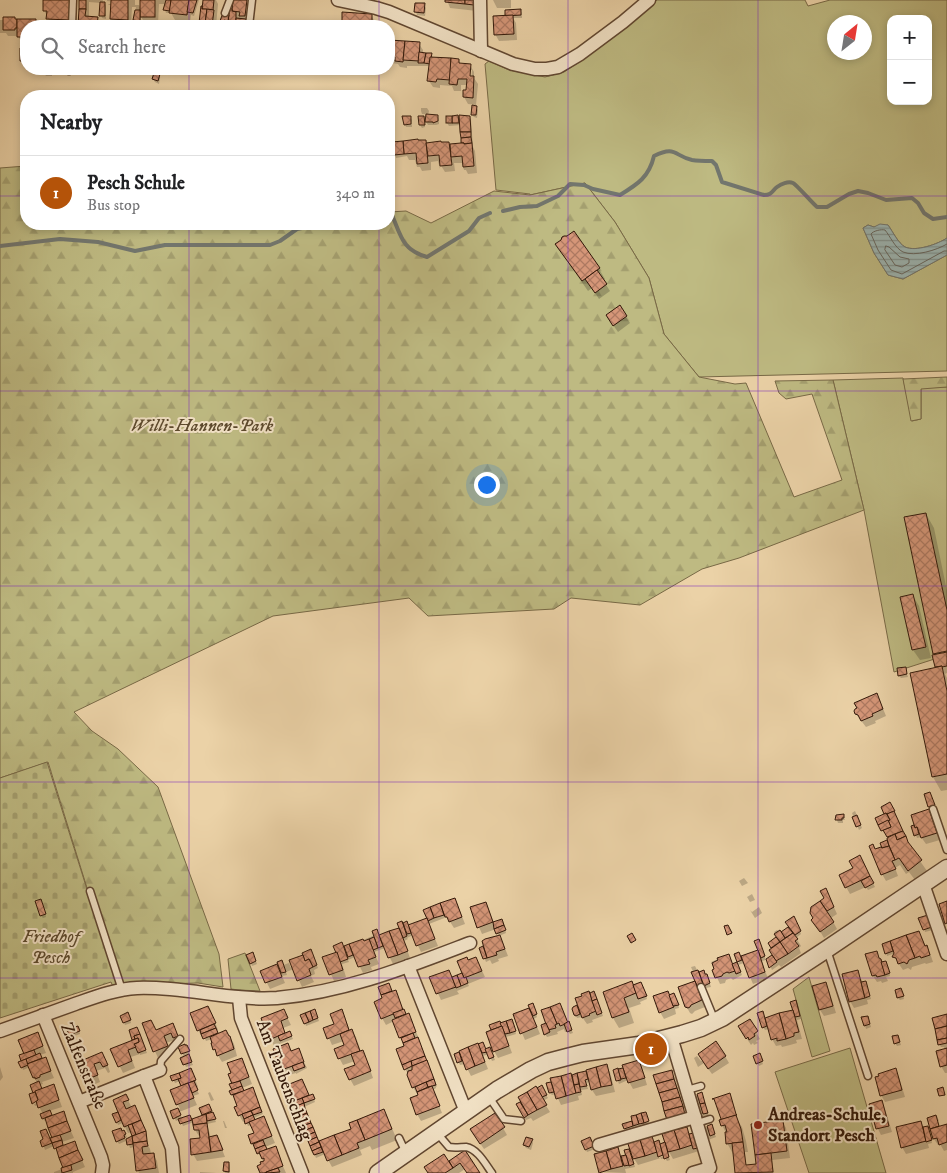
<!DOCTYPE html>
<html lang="en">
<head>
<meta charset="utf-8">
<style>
  body { margin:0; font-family:"IM FELL DW Pica",serif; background:#f6f6f6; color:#202124 }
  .controls { position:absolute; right:15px; top:15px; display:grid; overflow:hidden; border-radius:10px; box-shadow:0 2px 8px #0003 }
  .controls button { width:45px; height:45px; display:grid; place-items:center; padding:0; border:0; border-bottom:1px solid #e0e0e0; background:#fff; color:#202124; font:25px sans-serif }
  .compass { position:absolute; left:827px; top:15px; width:45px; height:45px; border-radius:50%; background:#fff; box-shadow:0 2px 8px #0003; rotate:30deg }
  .you { position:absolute; left:486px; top:484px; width:18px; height:18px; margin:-12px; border:4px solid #fff; border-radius:50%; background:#1a73e8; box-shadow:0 0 0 8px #1a73e833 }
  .badge { display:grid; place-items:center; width:32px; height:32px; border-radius:50%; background:#b45309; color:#fff; font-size:16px; font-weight:700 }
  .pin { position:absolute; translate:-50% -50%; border:2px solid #fff; box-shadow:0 1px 5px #0006 }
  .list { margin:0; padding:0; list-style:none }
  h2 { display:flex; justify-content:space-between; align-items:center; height:65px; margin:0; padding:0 20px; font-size:21px }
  h2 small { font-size:16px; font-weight:400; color:#757577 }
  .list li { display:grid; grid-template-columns:32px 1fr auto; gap:15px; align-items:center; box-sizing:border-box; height:75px; padding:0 20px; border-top:1px solid #e0e0e0 }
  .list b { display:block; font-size:19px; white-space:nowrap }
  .list p { margin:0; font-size:16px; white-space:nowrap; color:#757577 }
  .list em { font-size:16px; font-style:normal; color:#757577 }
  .icon { flex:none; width:28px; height:28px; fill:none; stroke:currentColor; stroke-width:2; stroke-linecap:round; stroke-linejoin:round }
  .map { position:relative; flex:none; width:947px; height:1173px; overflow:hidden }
  .search { position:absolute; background:#fff; box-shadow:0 2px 8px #0003; left:20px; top:20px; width:375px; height:55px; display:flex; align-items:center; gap:12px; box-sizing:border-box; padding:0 18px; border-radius:20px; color:#757577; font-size:19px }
  .panel { position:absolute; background:#fff; box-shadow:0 2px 8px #0003; left:20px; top:90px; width:375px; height:140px; border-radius:20px }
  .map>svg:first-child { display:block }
</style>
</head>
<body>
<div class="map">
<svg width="947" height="1173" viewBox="0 0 947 1173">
  <defs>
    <pattern id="forest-firs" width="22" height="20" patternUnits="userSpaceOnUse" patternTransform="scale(1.25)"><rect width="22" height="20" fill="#beba82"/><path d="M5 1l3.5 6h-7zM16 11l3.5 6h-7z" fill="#a49f6f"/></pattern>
    <pattern id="cemetery-stones" width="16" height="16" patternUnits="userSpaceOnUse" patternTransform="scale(1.25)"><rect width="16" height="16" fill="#beba82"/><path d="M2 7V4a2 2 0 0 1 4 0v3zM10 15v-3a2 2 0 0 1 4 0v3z" fill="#a49f6f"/></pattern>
    <pattern id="water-rules" width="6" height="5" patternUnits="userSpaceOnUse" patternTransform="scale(1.25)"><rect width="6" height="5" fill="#9cb5b2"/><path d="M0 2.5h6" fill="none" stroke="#80928f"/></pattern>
    <pattern id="building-cross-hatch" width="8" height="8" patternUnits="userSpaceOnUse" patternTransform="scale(1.25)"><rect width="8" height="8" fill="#d59678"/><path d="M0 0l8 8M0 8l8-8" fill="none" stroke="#ad7961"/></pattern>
  </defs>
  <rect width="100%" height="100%" fill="#ebd2a7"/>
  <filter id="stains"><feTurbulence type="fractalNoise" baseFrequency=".004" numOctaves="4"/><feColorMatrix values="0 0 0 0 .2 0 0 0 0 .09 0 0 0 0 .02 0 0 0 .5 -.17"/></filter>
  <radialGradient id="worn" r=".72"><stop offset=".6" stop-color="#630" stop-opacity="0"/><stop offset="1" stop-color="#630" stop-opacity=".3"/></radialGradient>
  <g fill="#beba82" stroke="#786946" fill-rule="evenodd">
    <path d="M657,0H805L808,6L830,0H947V238C938,244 916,252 905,247C898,243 893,232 888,225L874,227L868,225L863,228L874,253L888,275L903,279L947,255V371L699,377L664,334L649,278L615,222L585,183L530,195V194L496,190L485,64L489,61L509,70L545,77L564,72L585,58L635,20ZM891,19H928V101H891ZM834,22H864V52H834Z"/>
    <polygon points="903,378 912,421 921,419 921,388 947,387 947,655 894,672 864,510 833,380"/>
    <polygon points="809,977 830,1051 812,1057 793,989"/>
    <polygon points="850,1048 886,1173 809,1173 775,1072"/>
  </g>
  <g fill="url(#forest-firs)" stroke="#786946">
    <polygon points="26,166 26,224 389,224 389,212 406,211 431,223 494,191 530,195 585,183 615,222 649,278 664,334 699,377 735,384 746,383 794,497 842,480 812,394 786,399 779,393 775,381 833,380 864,510 739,558 702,569 640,605 571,598 554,609 428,616 409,598 273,616 74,712 92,731 118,749 158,787 219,954 223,987 198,983 163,984 118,988 48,762 0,778 0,168"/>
    <polygon points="947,377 947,387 921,389 921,419 911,421 903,379"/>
    <polygon points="245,953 260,991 239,990 231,989 228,959"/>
  </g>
  <polygon fill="url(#cemetery-stones)" stroke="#786946" points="47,762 118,988 114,989 111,982 0,1018 0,778"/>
  <path fill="url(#water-rules)" stroke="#72766e" d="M880,224L888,225C893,232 898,243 905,247C916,252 938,244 947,238V255L903,279L888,275L874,253L863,228L868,225L874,227Z"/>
  <g fill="#0003" fill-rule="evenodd">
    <polygon points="45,0 73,0 76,6 75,26 52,26 44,10"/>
    <polygon points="81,0 103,0 102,3 105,3 106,6 106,19 102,18 101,15 101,3 89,2 89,18 97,18 101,26 79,26"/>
    <polygon points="107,0 135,0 135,5 139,5 141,9 142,0 199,0 194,16 191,15 190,22 175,20 171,13 166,13 165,10 166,4 159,4 158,24 145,23 141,17 141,23 139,26 133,26 136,7 132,7 131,26 115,25 111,19 112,5 109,5 108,4 117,4 117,2 107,1"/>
    <polygon points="204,0 216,0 218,4 216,26 199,26 205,10"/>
    <polygon points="235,0 246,1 250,8 247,26 219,26 224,14 230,17 231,10 233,10"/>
    <polygon points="447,0 477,0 477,11 450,8"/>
    <polygon points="493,0 511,0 511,8 497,8"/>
    <polygon points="424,5 426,8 425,16 417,15 416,12"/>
    <polygon points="520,10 522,13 522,18 513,18 516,23 517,40 499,41 495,34 507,17"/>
    <polygon points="371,15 377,26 343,26 343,25"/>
    <polygon points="0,20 35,20 39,26 26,26 26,67 22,61 25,49 25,43 22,43 18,36 8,36 6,33 0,33"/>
    <path d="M389,31L390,34L389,41L419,44L423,50V54H431L433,58L458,60L461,65H470L474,72V78L478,84L476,105L468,104L464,97V91H467V85H461V91H454L452,86L440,85V88L433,87L429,81L430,66H407V68L400,67L398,64L392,63L389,58ZM469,70H472L471,82Z"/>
    <polygon points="44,69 52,69 52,76 46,76 44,73"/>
    <polygon points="274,69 297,69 295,75"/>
    <polygon points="159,75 160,78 159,84 155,82 153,79"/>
    <polygon points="476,107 478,110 477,118 474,117 472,115"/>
    <polygon points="421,108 427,108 429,111 428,115 437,116 439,119 439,124 436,125 428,125 426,122 427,114 422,114 421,111"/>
    <polygon points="459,116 469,117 471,120 473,147 475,151 477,173 468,174 466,170 464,170 462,163 454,163 455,171 445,172 440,164 440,169 438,161 431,162 431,170 422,171 420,167 417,167 415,160 409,160 407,156 396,158 395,155 425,141 427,144 449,143 450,145 464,145 461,125 449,126 447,123 447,117"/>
    <polygon points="410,117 412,120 412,127 406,127 405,124"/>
    <polygon points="423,117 425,120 425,127 422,128 420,125"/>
    <polygon points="573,233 599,269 605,279 603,280 610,291 599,299 592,288 588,291 563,255 567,237"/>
    <polygon points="619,307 630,323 618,332 611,322"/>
    <polygon points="926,514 934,528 947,591 947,673 945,674 947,678 947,790 941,791 933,777 911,673 936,668 934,656 935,655 934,654"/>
    <polygon points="913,596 919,606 931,658 920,660 913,650 902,598"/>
    <polygon points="905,668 908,677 901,678 899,676"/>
    <polygon points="880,701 886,716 875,721 876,723 866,727 856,714"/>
    <polygon points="882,807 897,819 911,848 927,871 915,880 909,872 906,874 900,865 895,868 898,876 886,881 882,874 875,851 890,847 888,837 886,832 884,833 882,830 886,815"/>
    <polygon points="929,810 932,817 940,840 926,844 921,837 917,838 913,827 916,826"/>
    <polygon points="855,811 862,828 859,830 852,813"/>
    <polygon points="843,816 845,820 843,820 843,823 838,823 837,820"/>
    <polygon points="863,864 875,887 868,890 866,887 850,894 840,876"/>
    <polygon points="744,878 748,883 742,886 739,881"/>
    <polygon points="752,894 755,900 750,902 747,897"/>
    <polygon points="829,896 837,914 831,918 837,929 824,938 817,926 812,908"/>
    <polygon points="455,899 458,906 465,924 454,928 447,917 429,924 438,946 421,952 413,935 407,938 408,939 404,941 410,958 393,964 385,948 374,952 379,964 371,967 372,970 363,973 355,957 348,960 349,962 342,964 346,977 334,981 324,958 338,953 344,948 375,935 379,937 400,928 402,924 407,923 409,926 428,919 425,911"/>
    <polygon points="947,902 947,924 945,922 944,922 947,932 945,933 939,916 944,915"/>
    <polygon points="486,903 489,910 494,923 503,923 506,933 499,936 503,943 508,956 498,959 499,961 492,964 490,960 486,962 481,948 483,947 486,952 499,936 496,929 482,934 479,927 472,908"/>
    <polygon points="42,904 46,917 43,918 41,916"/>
    <polygon points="759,907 762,913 755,918 750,910 752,912"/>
    <polygon points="929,919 933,930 925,932 924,929"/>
    <polygon points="795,920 801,934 796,938 801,946 799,948 801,953 781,967 779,965 772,970 767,959 773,955 773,948 770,944 778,938 774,932 777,930 781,933 790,927"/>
    <polygon points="919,932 926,947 930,953 933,962 926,964 925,963 912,967 911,970 908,968 903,970 894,957 895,953 887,956 884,944"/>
    <polygon points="760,944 766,960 762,961 768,979 753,984 744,963 738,965 742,975 733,980 731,978 726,980 725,983 720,984 714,971 714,965 713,966 711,962 728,955 733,965 739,963 736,955 741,958 757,952 760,956 761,956"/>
    <polygon points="876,953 881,963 886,962 887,965 890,976 886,977 888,981 882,983 881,981 877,982 873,976"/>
    <polygon points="312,954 318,968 314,970 315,974 311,976 314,982 302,987 294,969 286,972 287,975 282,976 285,983 270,989 261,971 277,965 280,970 283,965 289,963 291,968 305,955"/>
    <polygon points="254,956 257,964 252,966 251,963"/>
    <polygon points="476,958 485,977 468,984 469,986 457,991 459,994 441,1000 431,978 449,971 452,978 464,973 468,961"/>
    <polygon points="695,966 699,974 703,972 708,978 711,987 706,988 706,987 699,989 705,1007 695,1011 692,1014 690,1013 686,1006 679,988 697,981 691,967"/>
    <polygon points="858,972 863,983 866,983 867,985 871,999 867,1000 868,1004 854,1008 850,1001"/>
    <polygon points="825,983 829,990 836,1013 824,1016 820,1010 814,987"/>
    <polygon points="633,986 643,986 647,999 640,1002 641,1004 629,1008 634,1023 619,1028 613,1018 604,993"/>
    <polygon points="390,987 392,992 395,991 406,1015 412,1021 419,1039 418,1039 437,1086 436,1087 436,1088 433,1090 442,1113 421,1121 417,1114 420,1093 417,1094 413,1087 408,1075 410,1070 407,1072 405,1069 404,1044 394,1021 386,1025 382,1018 383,998 379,988"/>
    <polygon points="902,992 904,999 900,1000 898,998"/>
    <polygon points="594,993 603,1016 592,1020 593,1022 587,1024 582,1017 577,1018 574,1008 579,1006 589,995"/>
    <polygon points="669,996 676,998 679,1008 675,1009 676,1014 664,1019 660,1012"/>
    <polygon points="560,1005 573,1033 570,1034 568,1031 565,1032 564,1029 557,1032 558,1034 547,1037 545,1034 548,1024"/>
    <polygon points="797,1005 801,1019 797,1020 802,1039 796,1040 797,1043 790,1045 782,1047 781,1045 776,1046 772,1039 769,1029 765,1030 763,1027 763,1012 765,1019 794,1011"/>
    <polygon points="534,1007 537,1017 534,1019 540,1034 525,1040 522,1033 515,1014"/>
    <polygon points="341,1010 345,1017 350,1032 352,1031 356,1037 361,1052 362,1051 366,1058 373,1078 354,1086 350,1079 357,1066 355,1061 343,1065 335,1050 346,1045 344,1041 332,1045 325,1029 335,1025"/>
    <polygon points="316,1013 319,1021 306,1026 305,1023"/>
    <polygon points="212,1014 218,1030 216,1031 218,1035 230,1037 234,1044 237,1056 222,1062 214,1049 212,1044 212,1039 206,1041 204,1036 202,1037 198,1030"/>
    <polygon points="947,1016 947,1073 945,1073 941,1066 945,1050 944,1047 941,1047 939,1044"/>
    <polygon points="129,1017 131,1023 125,1025 124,1023"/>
    <polygon points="287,1017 291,1025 283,1028 286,1034 291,1035 293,1039 274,1046 262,1019"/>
    <polygon points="868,1017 871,1027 866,1029 863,1018"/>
    <polygon points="749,1020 760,1039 756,1041 758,1043 754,1045 753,1043 751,1045 743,1033"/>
    <polygon points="143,1024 156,1032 176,1032 181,1043 178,1045 175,1040 166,1043 171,1053 158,1058"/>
    <polygon points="513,1024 516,1034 506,1037 512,1053 498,1058 494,1051 493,1031 491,1026"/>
    <polygon points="79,1031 80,1034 71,1037 70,1034"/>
    <polygon points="130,1031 138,1031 147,1053 140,1055 140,1054 131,1057 135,1068 123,1073 112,1050 134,1041"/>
    <polygon points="38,1034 46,1053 40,1055 42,1059 45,1058 54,1078 42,1082 43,1084 40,1085 42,1090 53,1086 57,1093 62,1107 49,1111 52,1117 63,1113 74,1138 62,1142 63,1146 74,1142 85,1167 73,1172 73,1173 54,1173 54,1172 65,1168 58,1150 57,1151 54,1146 45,1150 42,1141 53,1138 47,1121 45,1121 43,1119 42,1115 43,1114 38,1105 35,1106 34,1104 37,1103 31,1085 37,1083 30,1067 23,1070 22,1067 25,1054"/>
    <polygon points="899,1039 901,1045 897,1046 895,1043"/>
    <polygon points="477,1045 485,1050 491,1051 495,1060 492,1061 489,1054 483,1056 488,1069 471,1076 465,1064 460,1065 455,1054"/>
    <polygon points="186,1046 190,1054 188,1055 193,1065 186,1067 182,1058 184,1057 180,1048"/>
    <polygon points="274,1049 292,1052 298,1050 307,1068 296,1074 296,1073 286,1076"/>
    <polygon points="759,1055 763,1064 759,1066 757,1063"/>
    <polygon points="697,1056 701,1061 725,1056 729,1063 712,1074 704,1063 698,1067 694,1058"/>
    <polygon points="75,1057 80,1058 81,1062 106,1060 110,1072 108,1073 105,1068 96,1071 100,1082 88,1087"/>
    <polygon points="241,1059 245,1066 252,1084 242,1088 243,1092 252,1089 256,1095 263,1114 254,1118 255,1121 267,1125 275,1143 265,1147 267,1151 275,1148 286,1173 262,1173 265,1162 262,1155 260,1156 256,1150 249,1136 255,1133 252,1125 248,1126 246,1121 243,1122 239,1115 239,1107 231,1091 233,1091 233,1073"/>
    <polygon points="638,1061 642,1068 647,1085 633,1089 628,1080 619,1084 614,1070 623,1069 625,1074"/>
    <polygon points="606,1066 610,1072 615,1092 596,1096 592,1090 590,1082 586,1083 588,1089 581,1090 582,1095 578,1096 579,1100 561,1105 556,1094 552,1095 550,1093 548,1084 586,1073 588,1078"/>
    <polygon points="0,1067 3,1077 0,1081"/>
    <polygon points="895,1070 899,1077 905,1097 885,1102 881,1095"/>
    <polygon points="671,1071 675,1078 688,1122 672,1127"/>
    <polygon points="194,1076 198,1087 196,1088 199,1094 193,1096 197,1105 179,1112 182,1119 189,1116 192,1121 204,1116 200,1109 208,1106 216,1122 207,1124 211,1138 220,1144 225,1157 197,1161 193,1154 201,1139 201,1136 199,1136 195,1130 194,1122 183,1126 180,1119 176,1121 172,1112 180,1109 172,1091 182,1087 180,1081 175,1083 172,1077"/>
    <polygon points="303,1086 308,1097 312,1095 315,1102 304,1107 319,1143 352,1129 383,1111 389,1121 397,1140 372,1150 370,1146 360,1150 362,1155 332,1167 325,1154 316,1158 294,1103"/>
    <polygon points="541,1087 548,1098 543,1101 550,1112 533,1121 531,1118 526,1120 518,1105 522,1102 541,1097"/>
    <polygon points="210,1092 214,1100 211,1101 208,1093"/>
    <polygon points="702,1094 709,1116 701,1118 694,1096"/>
    <polygon points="126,1096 132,1108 135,1107 139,1113 147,1135 148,1145 150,1149 151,1154 153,1154 157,1161 159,1173 139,1173 138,1170 135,1147 130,1148 129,1145 128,1139 134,1137 132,1132 128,1133 123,1123 118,1125 117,1122 122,1119 115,1101"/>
    <polygon points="881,1102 885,1109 892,1132 881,1135 878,1129 871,1105"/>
    <polygon points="495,1114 507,1135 484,1149 475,1136"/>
    <polygon points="647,1116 649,1124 626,1131 625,1128 634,1122"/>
    <polygon points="937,1116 939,1121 937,1121 939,1127 947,1125 947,1150 944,1151 940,1144 938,1145 934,1139 928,1119"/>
    <polygon points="736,1118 742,1127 746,1141 748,1152 745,1152 746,1166 757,1165 782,1121 786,1128 790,1158 772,1160 774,1173 737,1173 735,1153 733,1154 727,1143 726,1133 722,1125"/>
    <polygon points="223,1121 224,1121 227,1128 225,1128"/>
    <polygon points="921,1122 924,1128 929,1130 932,1143 928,1144 929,1148 906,1154 902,1147"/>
    <polygon points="711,1126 716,1137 708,1140 704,1128"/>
    <polygon points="686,1128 690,1135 693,1134 699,1151 673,1159 668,1150 659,1156 659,1158 668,1155 670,1160 667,1161 665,1158 661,1159 661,1158 638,1165 633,1157 632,1157 635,1167 625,1169 626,1173 600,1172 617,1149 622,1157 627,1156 626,1151 631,1150 651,1135 655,1143 660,1145 664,1144 667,1148"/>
    <polygon points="124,1131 127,1137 125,1138 126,1141 119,1144 117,1141 122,1132"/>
    <polygon points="532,1140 533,1143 531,1150 526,1148 524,1145"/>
    <polygon points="591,1141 595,1149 587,1152 586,1150"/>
    <polygon points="465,1152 478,1173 468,1173 465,1169 459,1173 429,1173"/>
    <polygon points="229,1163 230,1166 230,1173 225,1173 224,1171"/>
    <polygon points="200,1172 217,1173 200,1173"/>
  </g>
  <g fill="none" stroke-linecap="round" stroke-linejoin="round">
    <g stroke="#67665e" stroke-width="1">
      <path d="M947,244C937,250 915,257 903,252C895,248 890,236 885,230C881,229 873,231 871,234L878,250L891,270L902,274L944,251H947"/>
      <polygon points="886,246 889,247 900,257 909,259 909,263 902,267 895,265 885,250"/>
    </g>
    <g stroke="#72766e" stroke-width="4">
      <path d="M503,211L520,207L537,206L558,196L570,184L584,185L593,189L620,195C638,184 649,177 654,156C676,145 674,156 692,160C698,161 706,161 712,161L716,165L722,182L764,195C772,195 772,191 777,187C781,184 788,181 793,183C797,185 812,203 817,207H827L849,194L858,191L868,193L886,200L912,198L918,203L924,213L933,219L947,217"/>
      <path d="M389,214L392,215C401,236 402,250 427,257L469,231L479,218L490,213"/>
      <polyline points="0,246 60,239 98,242 135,251 165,245 270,245 280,241 297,229 322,224"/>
    </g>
  </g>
  <g fill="url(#building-cross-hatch)" stroke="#321809">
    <polygon points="43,0 71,0 70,20 46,19 47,11 43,11"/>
    <rect x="79" y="0" width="7" height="9"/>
    <polygon points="111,0 128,0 128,20 110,19"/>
    <rect x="140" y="0" width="15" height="17"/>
    <polygon points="166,0 171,0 170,11 163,10"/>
    <polygon points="171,0 189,0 187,15 169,13"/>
    <polygon points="189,0 197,0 193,13 187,12"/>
    <polygon points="203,0 214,0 213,10 202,9"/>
    <polygon points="233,0 247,0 245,16 239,16 240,12 232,11"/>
    <polygon points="445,0 465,0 465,4 445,2"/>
    <polygon points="465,0 474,0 474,5 465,4"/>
    <polygon points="100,2 105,2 105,16 99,16"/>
    <polygon points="415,3 425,3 424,13 414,12"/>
    <polygon points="201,6 202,6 202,9 207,9 205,24 199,23"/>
    <polygon points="230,8 232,9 232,11 236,12 236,26 223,26 224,20 228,21"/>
    <polygon points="79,9 86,9 85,16 98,17 97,26 78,26"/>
    <polygon points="207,9 214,10 212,26 197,26 198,22 205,24"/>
    <polygon points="521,9 521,15 505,16 505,10"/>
    <polygon points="135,10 140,10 140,21 133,20"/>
    <polygon points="342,12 372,14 372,26 342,26"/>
    <polygon points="223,13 229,15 228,21 224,20 223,26 218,26"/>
    <polygon points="513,15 514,34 494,35 493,16"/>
    <polygon points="3,17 15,17 15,19 17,19 17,28 15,28 15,30 3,30"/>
    <polygon points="236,18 246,19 245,26 236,26"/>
    <polygon points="17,19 36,19 36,26 26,26 26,49 24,49 24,37 17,37"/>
    <polygon points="389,40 405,41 403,62 395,61 395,57 389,57"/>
    <polygon points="405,41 420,42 419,61 403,60"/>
    <polygon points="20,48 26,49 26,61 20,61"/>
    <polygon points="419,52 426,53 424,63 418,63"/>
    <polygon points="426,53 432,53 430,64 424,63"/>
    <polygon points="430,57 451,58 450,80 437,79 436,82 427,81"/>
    <polygon points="451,58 459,59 459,63 471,64 470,76 474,76 473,98 463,97 463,90 466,90 467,79 458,79 457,85 449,84"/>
    <polygon points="154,73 160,74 158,81 152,79"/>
    <polygon points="472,105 477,106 476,115 471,115"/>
    <polygon points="426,114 438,115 438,121 433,123 433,122 425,122"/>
    <polygon points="458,115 459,123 452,123 452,116"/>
    <polygon points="459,115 470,116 471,132 460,132"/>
    <polygon points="402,116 411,116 411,124 404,125"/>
    <polygon points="418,116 424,116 425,125 419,125"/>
    <rect x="446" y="116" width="6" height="7"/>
    <polygon points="460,132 471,132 471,137 461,138"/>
    <polygon points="471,137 472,143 464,144 464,143 461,143 461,138"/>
    <polygon points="418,139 418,140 426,140 428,163 417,164 416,153 404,154 403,141"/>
    <polygon points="403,141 404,154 394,155 392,142"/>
    <polygon points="441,141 441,142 449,142 452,165 440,166 439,155 428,156 426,143"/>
    <polygon points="461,143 464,143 464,144 472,143 474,166 463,167 462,156 451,157 450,144"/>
    <polygon points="574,231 600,268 582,281 555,244 561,240 562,237 564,236 567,236"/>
    <polygon points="597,270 607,284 595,293 585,279"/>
    <polygon points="620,305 627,316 613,326 606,315"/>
    <polygon points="926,513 947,610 947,651 933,654 904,517"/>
    <polygon points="913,594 926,647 912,650 900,597"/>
    <polygon points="947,652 947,666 942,667 942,666 935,667 932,655"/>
    <polygon points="942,666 947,691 947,774 932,777 910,673"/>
    <polygon points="906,667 907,674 898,676 897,668"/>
    <polygon points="877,693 883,709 872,714 873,716 861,721 858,715 855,714 854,711 855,709 857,708 854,703"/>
    <polygon points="930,792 935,805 928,807 924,794"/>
    <polygon points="890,802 895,811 887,814 886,813 884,814 881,807"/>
    <polygon points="929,809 937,833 921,838 917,827 915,828 911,815"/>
    <polygon points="894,811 903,831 887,837 883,830 891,827 888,820 890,820 887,814"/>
    <polygon points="886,813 890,820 878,825 875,818"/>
    <polygon points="844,814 844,818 842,818 842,820 835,820 836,815"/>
    <polygon points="857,815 861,825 856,827 852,817"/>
    <polygon points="888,820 891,827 881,831 878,825"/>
    <polygon points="914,825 915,828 917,827 919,834 914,836 911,826"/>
    <polygon points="903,831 906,836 897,840 895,834"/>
    <polygon points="895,834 897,840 906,836 908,842 922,860 908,871 899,858 895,860 888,843 887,838"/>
    <polygon points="887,840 889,846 882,848 880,843"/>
    <polygon points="873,844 875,849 881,847 882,848 889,846 895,860 892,861 896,869 881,875 869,846"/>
    <polygon points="860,855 870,876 845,888 839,875 853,868 849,861"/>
    <polygon points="870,876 874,883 865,888 861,881"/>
    <polygon points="826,888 834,907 827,911 820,901 824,898 820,891"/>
    <polygon points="455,898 462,917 449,922 447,917 445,917 440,903"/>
    <polygon points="41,899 46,914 40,916 35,901"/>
    <polygon points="820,901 834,922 820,932 811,920 813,918 810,913 811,907"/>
    <polygon points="947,901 947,923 945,924 939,904"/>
    <polygon points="486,902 493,922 477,928 470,907"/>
    <polygon points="440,903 444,915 434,918 430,907"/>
    <polygon points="430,907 434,918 428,921 423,910"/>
    <polygon points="928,915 932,927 923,930 918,918"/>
    <polygon points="794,916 801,931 795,935 785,922"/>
    <polygon points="427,918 435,939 416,946 408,925"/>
    <polygon points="502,919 504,925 494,929 493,922"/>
    <polygon points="402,921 407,936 403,938 397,923"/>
    <polygon points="407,921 411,933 407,934 403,923"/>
    <polygon points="504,925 506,930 496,934 494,929"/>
    <polygon points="728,925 732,933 727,935 724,926"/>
    <polygon points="788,927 793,933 785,938 781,932"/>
    <polygon points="399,928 408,951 398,955 389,931"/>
    <polygon points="377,929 383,946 378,948 372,931"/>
    <polygon points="780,930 785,938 780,942 774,934"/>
    <polygon points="389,931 398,955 388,958 379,935"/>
    <polygon points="919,931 925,946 927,945 930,955 921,958 920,956 915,958 906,935"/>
    <polygon points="632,933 636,940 631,943 627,936"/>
    <polygon points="793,933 798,939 795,941 799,946 788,954 780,942"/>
    <polygon points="500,935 505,949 496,952 497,955 487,958 482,941 485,939"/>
    <polygon points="906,935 915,958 909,960 907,964 904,962 898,964 896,958 892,957 894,953 890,941"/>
    <polygon points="374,937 378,948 373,950 369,939"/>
    <polygon points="776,937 780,942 771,948 768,943"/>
    <polygon points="363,939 364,941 369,939 376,957 368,960 370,964 358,967 349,944"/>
    <polygon points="759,939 765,956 761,958 754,941"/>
    <polygon points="890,941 893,951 885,954 882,944"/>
    <polygon points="342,942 348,959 340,962 333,946"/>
    <polygon points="780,942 788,954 776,961 769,950"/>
    <polygon points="349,944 353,955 348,957 344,946"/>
    <polygon points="483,946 487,958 483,959 479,948"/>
    <polygon points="311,949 317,965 313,967 309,959 305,961 302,953"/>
    <polygon points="758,950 765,972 749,978 741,956"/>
    <polygon points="877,951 879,958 881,959 885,975 877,977 876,975 872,976 865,954"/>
    <polygon points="253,952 256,961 250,964 246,955"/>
    <polygon points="337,952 343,970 329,975 322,957"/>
    <polygon points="739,952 742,960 737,962 734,954"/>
    <polygon points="729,954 735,971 729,973 727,972 723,974 722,976 715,978 712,970 714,969 712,963 718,960 717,958"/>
    <polygon points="303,955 305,961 309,959 313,967 309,969 311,975 297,981 289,960"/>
    <polygon points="772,955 777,962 769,968 766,959"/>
    <polygon points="467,957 468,960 476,957 482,971 464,978 457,961"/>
    <polygon points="282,960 286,972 281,973 277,962"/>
    <polygon points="886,961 890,973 885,975 881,962"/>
    <polygon points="737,962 741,972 736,974 732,964"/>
    <polygon points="277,964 282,977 265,983 260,971"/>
    <polygon points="449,970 456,987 436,994 429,977"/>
    <polygon points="698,970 703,984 697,986 691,972"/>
    <polygon points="704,970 705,974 707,974 710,983 704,986 699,972"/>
    <polygon points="858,970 865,998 849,1002 842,974"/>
    <polygon points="462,973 464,978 466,977 468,983 461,986 457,975"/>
    <polygon points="457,975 461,986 456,988 452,977"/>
    <polygon points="632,981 636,993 624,998 629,1012 612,1018 603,992"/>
    <polygon points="695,981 702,1000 691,1005 690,1007 688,1008 685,1007 678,987"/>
    <polygon points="866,981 870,996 865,998 861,982"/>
    <polygon points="641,982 647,996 638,999 633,985"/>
    <polygon points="826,982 833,1006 819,1010 812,986"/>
    <polygon points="389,983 392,991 381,995 378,987"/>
    <polygon points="901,988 904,996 897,998 895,990"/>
    <polygon points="396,990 403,1010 381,1019 374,1002 382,998 381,995"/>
    <polygon points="589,991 596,1011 589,1014 590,1015 582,1018 575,998 582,996 581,994"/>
    <polygon points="594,991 597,999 592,1001 590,993"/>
    <polygon points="668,991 674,1007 659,1013 653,996"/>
    <polygon points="674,993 679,1005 673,1006 669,995"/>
    <polygon points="597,999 602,1013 597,1015 592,1001"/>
    <polygon points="796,1000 800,1016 795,1017 790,1002"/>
    <polygon points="533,1003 537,1014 533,1016 528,1005"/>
    <polygon points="560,1003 568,1023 560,1026 559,1023 557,1024 550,1007"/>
    <polygon points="577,1005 580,1014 576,1016 574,1015 572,1009 573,1007"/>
    <polygon points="208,1006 216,1023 197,1031 190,1013"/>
    <polygon points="550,1007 557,1024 555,1025 556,1028 548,1030 541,1010"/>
    <polygon points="529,1008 537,1027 520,1034 513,1014"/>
    <polygon points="284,1009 288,1018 281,1021 285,1033 269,1040 261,1018"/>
    <polygon points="315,1009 318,1018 313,1020 310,1011"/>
    <polygon points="342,1009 349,1030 327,1039 323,1028 334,1024 330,1014"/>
    <polygon points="404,1009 406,1014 395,1018 393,1013"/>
    <polygon points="793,1010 799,1032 794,1033 794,1036 786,1039 779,1013"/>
    <polygon points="310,1011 313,1020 309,1022 305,1013"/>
    <polygon points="763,1011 767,1026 762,1028 757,1013"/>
    <polygon points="128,1012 131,1020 123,1023 120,1016"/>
    <polygon points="305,1013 309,1022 304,1024 300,1015"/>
    <polygon points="409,1013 416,1032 399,1038 392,1020"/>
    <polygon points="779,1013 786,1039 777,1041 777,1038 771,1040 765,1018"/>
    <polygon points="947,1014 947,1026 935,1029 932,1018"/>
    <polygon points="868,1016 870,1024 864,1026 861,1017"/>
    <polygon points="512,1019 516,1031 510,1033 506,1021"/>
    <polygon points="750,1019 758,1031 754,1034 755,1036 749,1040 748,1037 746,1039 738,1026"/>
    <polygon points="151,1020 156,1030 173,1023 178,1036 173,1038 171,1033 164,1036 168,1046 153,1052 142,1023"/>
    <polygon points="500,1021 502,1026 491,1030 489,1025"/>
    <polygon points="506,1021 510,1033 505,1034 500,1023"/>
    <polygon points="569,1021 572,1030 567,1032 564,1024"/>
    <polygon points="546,1023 550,1032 544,1035 541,1025"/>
    <polygon points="214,1024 216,1028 201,1034 200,1030"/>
    <polygon points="78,1026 80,1031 69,1035 67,1030"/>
    <polygon points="502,1026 509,1046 493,1052 486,1032"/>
    <polygon points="947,1026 947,1038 937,1040 935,1029"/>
    <polygon points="137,1027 140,1034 134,1036 135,1039 132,1040 129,1030"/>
    <polygon points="216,1028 218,1033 203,1039 201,1034"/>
    <polygon points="352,1029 360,1051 338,1059 334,1049 344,1045 340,1034"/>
    <polygon points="226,1030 229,1036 230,1036 234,1049 217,1056 215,1049 213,1050 211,1043 212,1043 210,1037"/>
    <polygon points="290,1031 292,1036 280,1041 278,1036"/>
    <polygon points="38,1032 43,1046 24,1054 18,1040"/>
    <polygon points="413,1033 415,1038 403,1043 401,1038"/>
    <polygon points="140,1034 146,1050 138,1053 134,1044 139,1042 138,1038 135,1039 134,1036"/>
    <polygon points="898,1035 900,1042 894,1044 892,1036"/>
    <polygon points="418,1037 425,1056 402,1065 396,1049 404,1046 403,1043"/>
    <polygon points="138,1038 139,1042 134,1044 136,1047 128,1050 132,1061 118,1067 110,1049"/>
    <polygon points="947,1038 947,1043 938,1045 937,1040"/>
    <polygon points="716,1041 726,1056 708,1069 698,1054"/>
    <polygon points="483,1042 487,1052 482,1053 478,1044"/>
    <polygon points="288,1043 291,1051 299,1048 304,1062 281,1070 273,1049"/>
    <polygon points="478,1043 485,1062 475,1066 468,1047"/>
    <polygon points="185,1044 185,1045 187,1045 190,1051 181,1054 178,1047"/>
    <polygon points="468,1047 475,1066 466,1070 459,1051"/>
    <polygon points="490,1047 494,1057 489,1059 485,1049"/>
    <polygon points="947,1048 947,1065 940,1067 936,1051"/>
    <polygon points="34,1050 36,1055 21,1061 19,1055"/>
    <polygon points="363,1050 371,1071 349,1080 344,1069 355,1065 351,1054"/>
    <polygon points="102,1052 108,1065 103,1067 100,1062 94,1064 98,1075 83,1081 76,1063"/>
    <polygon points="459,1052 462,1061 457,1063 454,1054"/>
    <polygon points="40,1053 42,1058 27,1064 26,1059"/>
    <polygon points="760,1053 763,1061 756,1064 753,1056"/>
    <polygon points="79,1054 81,1060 76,1063 73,1056"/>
    <polygon points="189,1054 192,1062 183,1065 180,1058"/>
    <polygon points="425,1056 427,1061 412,1066 411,1061"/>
    <polygon points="46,1057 51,1071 40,1075 40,1077 35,1079 35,1077 33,1078 27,1064"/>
    <polygon points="242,1058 249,1077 232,1084 228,1074 231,1073 227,1063"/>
    <polygon points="26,1059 28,1065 21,1068 18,1062"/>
    <polygon points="427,1060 434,1079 412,1088 407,1075 408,1071 412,1070 412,1066"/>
    <polygon points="639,1060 645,1078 628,1083 622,1065"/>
    <polygon points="411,1061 412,1066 404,1070 402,1065"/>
    <polygon points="303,1062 305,1067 294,1071 292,1066"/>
    <polygon points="607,1064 612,1085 601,1087 596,1067"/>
    <polygon points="596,1067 601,1087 591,1090 586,1070"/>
    <polygon points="191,1068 196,1080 181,1086 178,1079 181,1078 179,1073"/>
    <polygon points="618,1068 621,1080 616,1081 613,1070"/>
    <polygon points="623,1068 626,1078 621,1079 618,1069"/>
    <polygon points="896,1068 902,1090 880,1096 875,1077 879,1076 878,1074"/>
    <polygon points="672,1070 674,1079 656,1084 653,1075"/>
    <polygon points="586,1071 588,1079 585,1080 587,1086 580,1087 577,1073"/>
    <polygon points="179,1073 181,1078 172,1081 170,1076"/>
    <polygon points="571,1073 576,1093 566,1096 561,1076"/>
    <polygon points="577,1073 579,1084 574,1085 572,1075"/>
    <polygon points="561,1076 566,1096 556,1099 550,1078"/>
    <polygon points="302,1079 309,1095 293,1102 287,1085"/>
    <polygon points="434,1079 436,1085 428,1087 426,1082"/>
    <polygon points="674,1079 677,1088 659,1093 656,1084"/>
    <polygon points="39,1081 42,1089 33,1093 30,1085"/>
    <polygon points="194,1081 198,1090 192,1093 188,1083"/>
    <polygon points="240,1081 242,1086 232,1090 229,1084"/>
    <polygon points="426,1082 428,1087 417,1092 415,1087"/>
    <polygon points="551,1082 554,1092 549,1093 546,1083"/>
    <polygon points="188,1083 194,1098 176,1105 170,1090"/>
    <polygon points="54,1084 59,1100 38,1108 36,1101 38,1100 35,1091"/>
    <polygon points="579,1084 581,1092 576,1093 574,1085"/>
    <polygon points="542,1085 547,1095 542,1097 537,1088"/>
    <polygon points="242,1086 244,1091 231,1095 229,1091"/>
    <polygon points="432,1086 440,1106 416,1115 410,1098 418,1095 417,1092"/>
    <polygon points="536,1086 547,1105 537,1110 527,1092"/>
    <polygon points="253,1087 260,1107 238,1116 234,1107 237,1106 233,1095"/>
    <polygon points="943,1087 945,1095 939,1096 937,1089"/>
    <polygon points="677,1088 680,1097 662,1102 659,1093"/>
    <polygon points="35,1092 38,1100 32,1104 29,1094"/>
    <polygon points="527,1092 537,1110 528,1115 518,1097"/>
    <polygon points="702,1092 705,1103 700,1104 697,1094"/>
    <polygon points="730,1093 736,1114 737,1115 720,1120 721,1119 714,1099 712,1099"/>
    <polygon points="126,1094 129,1100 123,1102 126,1109 135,1105 141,1120 124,1127 113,1100"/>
    <polygon points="313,1094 315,1099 304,1103 302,1098"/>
    <polygon points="680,1097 683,1106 664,1111 662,1102"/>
    <polygon points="302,1098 304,1103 294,1107 292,1102"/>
    <polygon points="882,1100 889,1126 876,1129 869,1104"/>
    <polygon points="520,1102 528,1115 524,1118 516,1104"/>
    <polygon points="304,1103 305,1108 296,1112 294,1107"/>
    <polygon points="705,1103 708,1113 703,1114 700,1104"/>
    <polygon points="209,1104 212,1111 202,1115 199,1108"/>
    <polygon points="683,1106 685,1115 667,1120 664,1111"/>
    <polygon points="260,1107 262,1112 253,1115 251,1111"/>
    <polygon points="178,1108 181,1115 173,1119 170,1111"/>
    <polygon points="305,1108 307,1113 298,1117 296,1112"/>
    <polygon points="384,1109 392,1129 365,1140 357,1120"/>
    <polygon points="50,1110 52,1115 42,1119 40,1114"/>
    <polygon points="64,1111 67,1121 48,1128 45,1118"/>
    <polygon points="251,1111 253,1115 244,1119 242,1114"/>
    <polygon points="118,1112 121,1120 116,1123 112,1114"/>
    <polygon points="213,1112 216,1119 207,1121 206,1114"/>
    <polygon points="646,1112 649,1121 644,1123 641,1113"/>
    <polygon points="307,1113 309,1118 300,1122 298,1117"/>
    <polygon points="495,1113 505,1127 480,1144 470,1129"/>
    <polygon points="641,1113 644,1123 639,1124 636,1115"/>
    <polygon points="206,1114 207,1123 193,1125 192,1119"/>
    <polygon points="190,1115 192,1120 180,1124 178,1119"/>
    <polygon points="253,1115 255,1120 245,1124 244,1119"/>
    <polygon points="636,1115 639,1124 633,1126 631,1116"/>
    <polygon points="736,1115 741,1129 743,1142 726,1144 725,1132 727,1132 725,1125 721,1126 719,1120"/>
    <polygon points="936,1115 939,1126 930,1129 927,1118"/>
    <polygon points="264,1116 272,1136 251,1144 248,1135 254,1133 249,1122"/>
    <polygon points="309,1118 311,1123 302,1126 300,1122"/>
    <polygon points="141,1120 146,1131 136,1135 132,1124"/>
    <polygon points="357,1120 365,1140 357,1143 359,1148 342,1155 334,1135 351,1129 349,1123"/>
    <polygon points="783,1120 787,1151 755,1155 751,1124"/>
    <polygon points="67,1121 71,1131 52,1138 48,1128"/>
    <polygon points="632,1121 633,1126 624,1129 622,1124"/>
    <polygon points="921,1121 926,1141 901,1148 896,1127"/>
    <polygon points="207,1123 211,1152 191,1155 190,1139 200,1138 199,1130 194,1130 193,1125"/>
    <polygon points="311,1123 313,1127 304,1131 302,1126"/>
    <polygon points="132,1124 136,1135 132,1136 128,1125"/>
    <polygon points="712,1124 715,1134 710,1136 707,1126"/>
    <polygon points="947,1124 947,1142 939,1145 937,1138 933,1139 930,1129"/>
    <polygon points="928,1126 932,1140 926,1142 923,1127"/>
    <polygon points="313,1127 315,1132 306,1136 304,1131"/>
    <polygon points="687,1127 692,1145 680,1149 674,1130"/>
    <polygon points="121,1128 122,1131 124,1130 126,1134 124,1135 125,1138 116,1142 112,1131"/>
    <polygon points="46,1129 52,1143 42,1147 40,1141 43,1139 40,1131"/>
    <polygon points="674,1130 680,1149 668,1152 662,1134"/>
    <polygon points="146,1131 147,1141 133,1143 132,1136"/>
    <polygon points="315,1132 317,1137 308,1141 306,1136"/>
    <polygon points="651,1133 657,1152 645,1156 639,1137"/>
    <polygon points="694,1133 698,1148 693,1149 689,1134"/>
    <polygon points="60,1135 62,1140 52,1143 50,1138"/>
    <polygon points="217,1135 223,1150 211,1152 209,1137"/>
    <polygon points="334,1135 342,1155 327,1161 319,1141"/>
    <polygon points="132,1136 133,1144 127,1145 126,1139"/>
    <polygon points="317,1137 319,1142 310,1146 308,1141"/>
    <polygon points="526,1137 533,1139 529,1147 523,1145"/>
    <polygon points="590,1137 594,1146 585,1150 581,1141"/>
    <polygon points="639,1137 645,1156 633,1159 627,1141"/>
    <polygon points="62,1140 63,1145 54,1149 52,1143"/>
    <polygon points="263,1140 265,1145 255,1149 253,1144"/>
    <polygon points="659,1140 663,1155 658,1157 654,1142"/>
    <polygon points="75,1141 78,1150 59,1158 56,1148"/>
    <polygon points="147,1141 148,1146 142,1147 143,1154 154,1153 156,1168 136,1171 133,1143"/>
    <polygon points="319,1142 321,1147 312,1151 310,1146"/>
    <polygon points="665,1142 669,1157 664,1159 660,1144"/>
    <polygon points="743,1142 746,1165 756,1164 755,1155 771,1153 773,1172 735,1173 732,1143"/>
    <polygon points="265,1145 267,1149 257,1154 255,1149"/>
    <polygon points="276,1146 283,1166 264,1173 260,1173 257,1166 261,1164 260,1162 264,1161 264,1158 262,1159 259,1152"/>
    <polygon points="321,1147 323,1152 314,1155 312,1151"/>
    <polygon points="618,1147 623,1166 611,1169 606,1151"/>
    <polygon points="629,1149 634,1164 629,1166 624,1150"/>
    <polygon points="78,1150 83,1160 63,1168 59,1158"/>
    <polygon points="465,1150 480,1173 467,1173 460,1163 453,1168 449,1161"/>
    <polygon points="606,1151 611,1169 599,1173 594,1154"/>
    <polygon points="444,1154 453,1168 445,1173 428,1173 424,1167"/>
    <polygon points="626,1155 629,1165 624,1166 621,1156"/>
    <polygon points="224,1162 229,1162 229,1172 223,1171"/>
    <polygon points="71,1165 72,1170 62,1173 61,1168"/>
    <polygon points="278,1168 280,1172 267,1173 266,1172"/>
  </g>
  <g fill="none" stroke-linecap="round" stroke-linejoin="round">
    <defs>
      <g id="service">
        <polyline points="225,13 230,0"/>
        <polyline points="72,26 73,0"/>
        <polyline points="249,26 252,0"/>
        <polyline points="69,71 69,69"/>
        <polyline points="933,809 947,850"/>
        <polyline points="90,891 122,990"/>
        <polyline points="827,950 868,1076"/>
        <polyline points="701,987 715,1021"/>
        <polyline points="160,1070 161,1061 180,1039"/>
        <polyline points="687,1090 701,1086"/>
        <polyline points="489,1097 504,1119 521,1121"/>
        <polyline points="697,1123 710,1119"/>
        <path d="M437,1133L449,1147C455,1148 461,1147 466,1147C478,1149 486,1165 492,1173"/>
        <polyline points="399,1138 406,1153"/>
      </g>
      <g id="minor">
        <polyline points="338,0 376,8 389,12 513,64 535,69 547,69 558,67 580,54 623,22 649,0"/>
        <polyline points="480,0 481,51"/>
        <polyline points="923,884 947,954"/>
        <polyline points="408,966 466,1112"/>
        <polyline points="239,998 241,1018 302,1173"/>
        <polyline points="43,1015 101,1157 103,1165 102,1173"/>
        <path d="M0,1031C25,1022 50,1013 75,1004C95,997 116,989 137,988C184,986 230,1001 277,998C345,992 407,967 470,943"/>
        <polyline points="671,1037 710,1168 693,1173"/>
        <polyline points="144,1076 160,1070"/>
        <polyline points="79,1102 144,1076 172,1148 174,1173"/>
        <polyline points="599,1145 695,1117"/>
      </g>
      <polyline id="tertiary" points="378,1173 497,1090 531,1070 548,1062 567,1057 583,1053 639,1045 682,1034 701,1028 722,1018 827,949 947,868"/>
    </defs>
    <use href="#service" stroke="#604630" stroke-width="9"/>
    <use href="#minor" stroke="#604630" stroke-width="15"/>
    <use href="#tertiary" stroke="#604630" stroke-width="19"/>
    <use href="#service" stroke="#f2e2c6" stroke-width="6"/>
    <use href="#minor" stroke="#f2e2c6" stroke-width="12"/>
    <use href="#tertiary" stroke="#f2e2c6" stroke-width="16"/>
  </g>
  <path fill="none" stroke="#7b2cbf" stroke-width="1" stroke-opacity="0.55" d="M189,0V26M379,0V26M568,0V1173M758,0V1173M189,69V96M379,69V96M0,196H26M389,196H947M189,224V1173M379,224V1173M0,391H947M0,586H947M0,782H947M0,978H947"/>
  <circle fill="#8f2418" stroke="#f2e2c6" stroke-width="2" cx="758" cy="1125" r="5"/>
  <g text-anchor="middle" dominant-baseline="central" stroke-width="4" stroke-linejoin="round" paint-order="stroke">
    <g font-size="18" font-style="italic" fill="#5c492d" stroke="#f2e2c6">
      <text x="202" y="426">Willi-Hannen-Park</text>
      <text x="51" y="937">Friedhof<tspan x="51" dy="21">Pesch</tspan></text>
    </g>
    <g font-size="18" fill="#321809" stroke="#f2e2c6">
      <text transform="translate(83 1066) rotate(67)">Zalfenstraße</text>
      <text transform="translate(284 1080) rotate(69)">Am Taubenschlag</text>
    </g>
    <g font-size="18" font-weight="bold" fill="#321809" stroke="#f2e2c6" text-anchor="start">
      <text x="768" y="1115">Andreas-Schule,<tspan x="768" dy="21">Standort Pesch</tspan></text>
    </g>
  </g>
  <rect width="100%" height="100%" filter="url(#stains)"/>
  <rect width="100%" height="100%" fill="url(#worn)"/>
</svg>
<div class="controls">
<button>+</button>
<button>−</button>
</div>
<svg class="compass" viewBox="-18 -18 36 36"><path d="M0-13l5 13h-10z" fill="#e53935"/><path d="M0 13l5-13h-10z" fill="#757577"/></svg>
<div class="you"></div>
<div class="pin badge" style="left:651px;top:1049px">1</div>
<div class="search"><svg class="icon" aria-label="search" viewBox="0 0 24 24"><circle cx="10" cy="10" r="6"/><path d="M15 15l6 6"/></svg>Search here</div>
<section class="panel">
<h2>Nearby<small></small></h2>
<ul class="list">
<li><span class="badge">1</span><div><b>Pesch Schule</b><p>Bus stop</p></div><em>340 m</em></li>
</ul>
</section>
</div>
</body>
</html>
